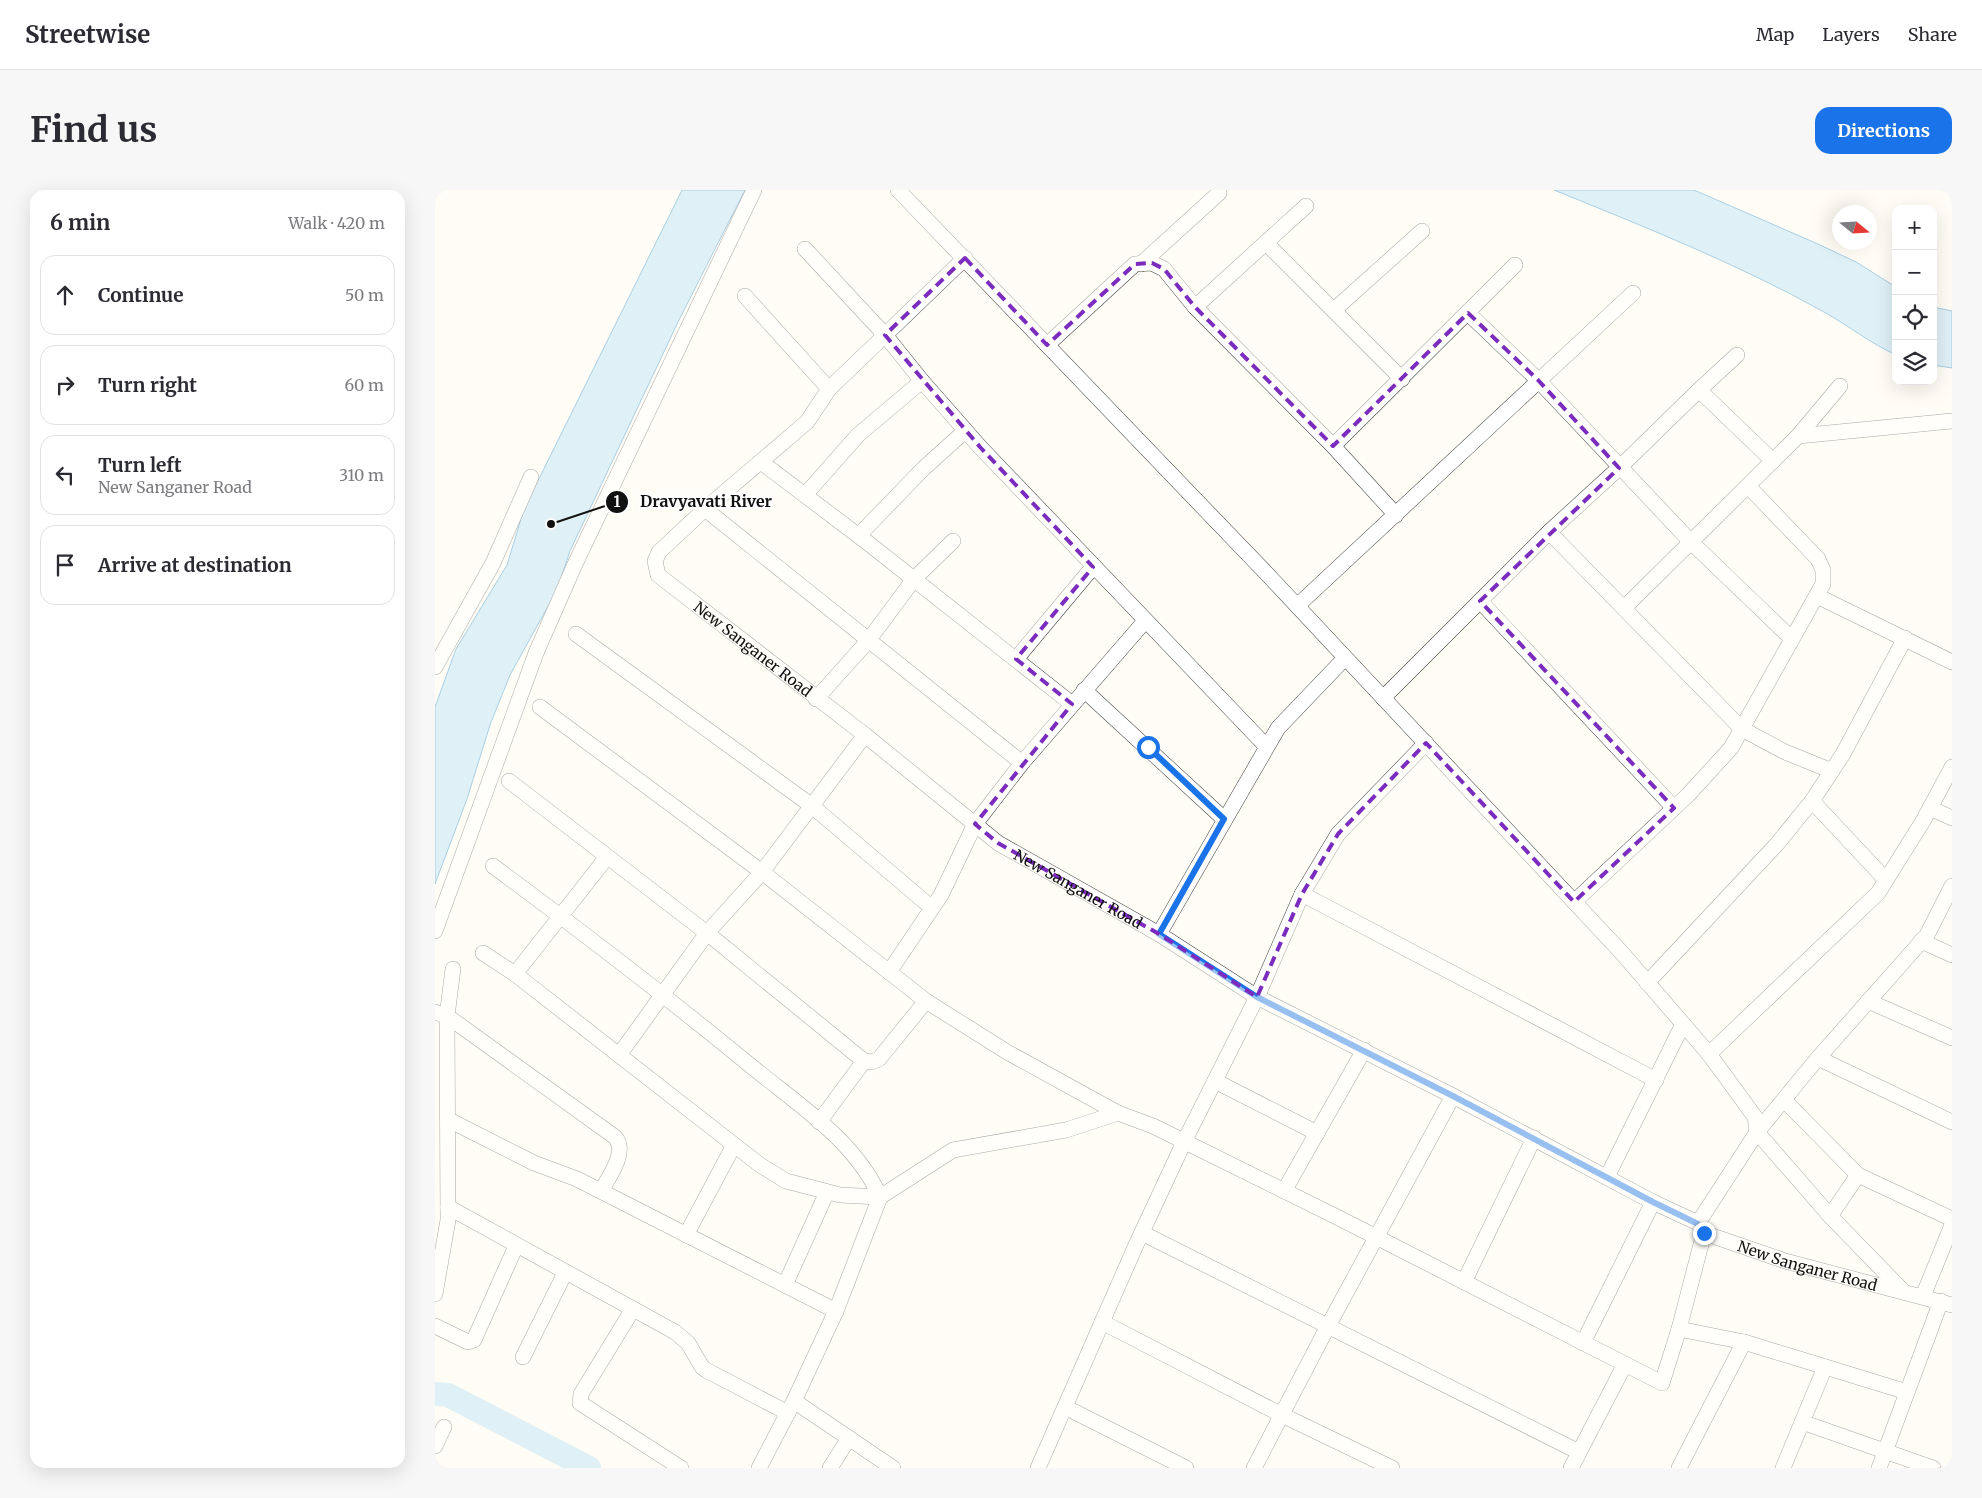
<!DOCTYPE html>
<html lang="en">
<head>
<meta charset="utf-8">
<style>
  body { margin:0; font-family:Merriweather,serif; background:#f7f7f7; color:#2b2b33 }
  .controls { position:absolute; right:15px; top:15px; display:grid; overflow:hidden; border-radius:10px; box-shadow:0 5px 20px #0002 }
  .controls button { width:45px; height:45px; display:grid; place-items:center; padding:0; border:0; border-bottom:1px solid #e1e1e2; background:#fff; color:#2b2b33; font:25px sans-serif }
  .compass { position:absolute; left:1397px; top:15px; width:45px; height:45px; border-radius:50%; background:#fff; box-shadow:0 5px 20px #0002; rotate:108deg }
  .stop { position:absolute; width:15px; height:15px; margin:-11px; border:4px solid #1a73e8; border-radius:50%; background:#fff }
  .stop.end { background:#1a73e8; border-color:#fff; box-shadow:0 1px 5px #0008 }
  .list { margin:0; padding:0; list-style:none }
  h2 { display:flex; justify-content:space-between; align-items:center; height:65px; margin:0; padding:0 20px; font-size:21px }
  h2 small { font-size:16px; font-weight:400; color:#7c7c81 }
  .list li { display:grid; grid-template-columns:32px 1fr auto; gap:15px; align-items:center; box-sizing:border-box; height:80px; margin:0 10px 10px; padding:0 10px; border:1px solid #e1e1e2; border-radius:15px }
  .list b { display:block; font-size:19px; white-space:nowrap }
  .list p { margin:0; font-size:16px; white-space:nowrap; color:#7c7c81 }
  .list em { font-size:16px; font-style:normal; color:#7c7c81 }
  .icon { flex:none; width:28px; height:28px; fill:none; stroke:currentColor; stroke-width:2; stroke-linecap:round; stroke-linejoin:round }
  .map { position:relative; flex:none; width:1517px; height:1278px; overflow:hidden; border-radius:15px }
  header { display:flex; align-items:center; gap:30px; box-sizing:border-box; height:70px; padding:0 25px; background:#fff; border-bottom:1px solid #e1e1e2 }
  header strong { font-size:24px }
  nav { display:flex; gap:28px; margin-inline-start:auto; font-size:18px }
  .intro { display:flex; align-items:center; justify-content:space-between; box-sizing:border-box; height:120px; padding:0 30px }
  h1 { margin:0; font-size:35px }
  .button { padding:12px 22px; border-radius:15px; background:#1a73e8; color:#fff; font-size:18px; font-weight:700 }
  main { display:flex; gap:30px; padding:0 30px }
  aside { flex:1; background:#fff; border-radius:15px; box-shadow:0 5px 20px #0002 }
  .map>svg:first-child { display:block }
</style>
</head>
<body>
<header>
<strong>Streetwise</strong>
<nav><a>Map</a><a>Layers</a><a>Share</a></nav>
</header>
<div class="intro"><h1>Find us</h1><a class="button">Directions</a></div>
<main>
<aside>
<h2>6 min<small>Walk · 420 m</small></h2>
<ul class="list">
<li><svg class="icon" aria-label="ahead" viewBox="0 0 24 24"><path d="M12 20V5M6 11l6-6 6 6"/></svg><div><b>Continue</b></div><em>50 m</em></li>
<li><svg class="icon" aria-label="right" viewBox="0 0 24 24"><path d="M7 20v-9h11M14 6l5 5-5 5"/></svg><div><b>Turn right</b></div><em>60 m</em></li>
<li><svg class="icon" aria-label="left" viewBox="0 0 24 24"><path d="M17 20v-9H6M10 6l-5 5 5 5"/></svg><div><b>Turn left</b><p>New Sanganer Road</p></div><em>310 m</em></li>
<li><svg class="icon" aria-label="arrive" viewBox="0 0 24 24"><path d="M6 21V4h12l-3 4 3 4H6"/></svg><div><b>Arrive at destination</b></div></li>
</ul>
</aside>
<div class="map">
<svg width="1517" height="1278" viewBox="0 0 1517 1278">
  <rect width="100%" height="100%" fill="#fffdf5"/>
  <g fill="#b9e0f7" stroke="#3f96cf">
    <polygon points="247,0 310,0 243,132 135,361 122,400 75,485 55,535 32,609 0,694 0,517 21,459 72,375 89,319"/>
    <path d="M1119,0H1259L1383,54L1421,72L1461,97V165C1435,153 1414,136 1389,122C1303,74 1210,37 1119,0Z"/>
    <polygon points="1498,117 1517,121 1517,178 1498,175"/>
  </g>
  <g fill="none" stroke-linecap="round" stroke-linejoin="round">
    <polyline stroke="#b9e0f7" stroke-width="24" points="0,1204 13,1205 154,1278"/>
    <defs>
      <g id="minor">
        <polyline points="463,0 833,385 1187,763 1274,864 1320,927 1322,942 1263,1033"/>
        <polyline points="831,53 967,189"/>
        <polyline points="370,59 450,145 487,191 545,257 831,556"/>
        <path id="s1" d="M530,68L394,199L372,232L270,319L224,362L220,371L223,385L430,545L563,653L724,744L822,807L1018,906L1218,1012L1263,1033L1269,1043L1350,1071L1517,1115"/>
        <polyline points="706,74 784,3"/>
        <polyline points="310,106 394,199"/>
        <polyline points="760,117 871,16"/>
        <polyline points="899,120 987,41"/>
        <polyline points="1033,123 1103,190 1256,352 1357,449"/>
        <polyline points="612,155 700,74 717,73 729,79 760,117 898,256 961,325"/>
        <polyline points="1264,200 1302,165"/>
        <polyline points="1363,246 1517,231"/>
        <polyline points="898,256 1080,75"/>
        <polyline points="326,272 433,353 637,514"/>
        <polyline points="370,305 423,245 487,191"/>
        <polyline points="270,319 587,573"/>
        <polyline points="1114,342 1307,539 1350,562 1397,581"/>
        <polyline points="424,345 489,278 530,241"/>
        <polyline points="1382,406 1517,472"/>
        <polyline points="1045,411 1239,618"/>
        <polyline points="862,416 1198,103"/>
        <polyline points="1189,418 1363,246 1405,196"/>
        <polyline points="141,444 377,616 497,718"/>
        <polyline points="581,469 658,377"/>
        <polyline points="0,477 58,373 96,287"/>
        <polyline points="649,500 789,629"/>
        <polyline points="948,508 1114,342 1184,278 1264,200 1338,271"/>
        <polyline points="381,509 433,451 479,389 518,351"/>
        <polyline points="105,517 327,682 491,811 572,862 683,923 718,936 904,1028 1227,1193 1244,1139 1269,1043"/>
        <polyline points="74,591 272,743 429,871 437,872 444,869 491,811"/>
        <polyline points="1377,611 1451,690"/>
        <polyline points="1495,618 1517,628"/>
        <path d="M58,676C146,741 232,807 316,876C362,914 421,951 445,1007L401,1121L359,1211L324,1278"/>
        <polyline points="867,704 1221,890"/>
        <polyline points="1139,712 1253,605 1296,558 1388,394 1388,380 1383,369 1313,296"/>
        <polyline points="0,741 101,463 141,372 319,0"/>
        <polyline points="724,744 843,538 910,468"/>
        <polyline points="1486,751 1517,765"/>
        <polyline points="48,763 80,784 325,975 351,991 405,1005 445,1007 518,960 631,940 683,923"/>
        <polyline points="454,782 506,705 540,634 587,573 710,431"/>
        <polyline points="80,784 172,667"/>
        <polyline points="1212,793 1342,654 1377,611 1408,564 1470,448"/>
        <polyline points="1433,811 1517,848"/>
        <path d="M0,822L12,826L180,947C193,961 174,987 166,1001"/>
        <polyline points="1274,864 1443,703 1488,631 1517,577"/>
        <polyline points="184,865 272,743 327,682 430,545"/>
        <polyline points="1383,868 1492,745 1517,696"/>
        <polyline points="780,891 882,943"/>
        <polyline points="1349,910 1423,985"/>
        <polyline points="14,930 99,973 142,989 401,1121"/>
        <polyline points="384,932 429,871"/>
        <polyline points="1172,987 1248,834"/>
        <polyline points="849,1001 929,860"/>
        <polyline points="13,1017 240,1142 253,1153 267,1177 271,1180 353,1223"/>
        <polyline points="1395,1026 1423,985 1517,1029"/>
        <polyline points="707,1043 1144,1262"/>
        <polyline points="251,1045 299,955"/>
        <polyline points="1029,1092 1099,948"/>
        <polyline points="350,1095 392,1002"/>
        <polyline points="1468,1101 1395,1026 1322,942 1383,868 1517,932"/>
        <polyline points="0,1104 13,1030 12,826 18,779"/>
        <polyline points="1488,1106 1517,1035"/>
        <polyline points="198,1119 146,1204 145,1213 246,1278"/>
        <polyline points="667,1132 847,1225 957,1278"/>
        <polyline points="0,1136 33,1152 39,1150 81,1056"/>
        <polyline points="1244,1139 1309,1152 1472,1202"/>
        <polyline points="1148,1153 1218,1012"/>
        <polyline points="88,1167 130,1083"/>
        <polyline points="359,1211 458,1278"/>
        <polyline points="630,1217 751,1278"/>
        <polyline points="1367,1232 1498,1278"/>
        <polyline points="0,1256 9,1237"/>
        <polyline points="395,1278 414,1248"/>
        <polyline points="603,1278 701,1055 749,952 822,807 867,704 903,644 991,553"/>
        <polyline points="819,1278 893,1136 1018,906"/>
        <polyline points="1136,1278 1190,1174"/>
        <polyline points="1244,1278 1309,1152"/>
        <polyline points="1348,1278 1390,1177"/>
        <polyline points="1444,1278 1506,1111"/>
      </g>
    </defs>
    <use href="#minor" stroke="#444" stroke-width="16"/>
    <use href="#minor" stroke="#fff" stroke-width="15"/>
  </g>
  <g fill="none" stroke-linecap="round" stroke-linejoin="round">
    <polyline stroke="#1a73e8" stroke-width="6" points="713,557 789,629 724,744 822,807 1018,906 1218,1012 1263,1034 1269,1043"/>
  </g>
  <path d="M0 0H1517V1278H0ZM530,68L612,155L700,74L717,73L729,79L760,117L898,256L1033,123L1103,190L1184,278L1045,411L1239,618L1139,712L991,553L903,644L867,704L822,807L724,744L563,653L540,634L637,514L581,469L658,377L545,257L450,145Z" fill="#fffdf5" fill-opacity=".55" fill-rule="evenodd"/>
  <path fill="none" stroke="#7b2cbf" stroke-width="4" stroke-dasharray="10 6" stroke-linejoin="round" d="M530,68L612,155L700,74L717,73L729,79L760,117L898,256L1033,123L1103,190L1184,278L1045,411L1239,618L1139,712L991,553L903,644L867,704L822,807L724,744L563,653L540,634L637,514L581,469L658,377L545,257L450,145Z"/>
  <g text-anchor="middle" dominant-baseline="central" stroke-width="5" stroke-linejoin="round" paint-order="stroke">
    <g font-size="15" fill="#111" stroke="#fff">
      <text stroke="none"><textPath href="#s1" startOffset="570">New Sanganer Road</textPath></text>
      <text stroke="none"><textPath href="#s1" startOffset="975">New Sanganer Road</textPath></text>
      <text stroke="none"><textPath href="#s1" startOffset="1800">New Sanganer Road</textPath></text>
    </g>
  </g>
  <path fill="none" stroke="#111" stroke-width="2" d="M116 334L182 312"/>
  <g fill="#111" stroke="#fff" stroke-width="2">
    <circle cx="116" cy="334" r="5"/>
    <circle cx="182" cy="312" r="12"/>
  </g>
  <g font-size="15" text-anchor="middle" font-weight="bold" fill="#fff">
    <text x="182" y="317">1</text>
  </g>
  <g font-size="16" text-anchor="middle" font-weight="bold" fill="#111" stroke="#fff" stroke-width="5" stroke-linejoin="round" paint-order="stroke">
    <text x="271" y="317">Dravyavati River</text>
  </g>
</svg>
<div class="controls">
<button>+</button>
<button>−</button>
<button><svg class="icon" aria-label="locate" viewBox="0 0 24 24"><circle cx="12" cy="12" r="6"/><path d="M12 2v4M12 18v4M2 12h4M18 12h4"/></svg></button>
<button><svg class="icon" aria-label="layers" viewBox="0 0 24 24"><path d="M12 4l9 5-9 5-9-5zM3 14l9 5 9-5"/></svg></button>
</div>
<svg class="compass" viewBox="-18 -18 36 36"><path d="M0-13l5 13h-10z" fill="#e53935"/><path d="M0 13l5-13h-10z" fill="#7c7c81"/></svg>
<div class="stop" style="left:713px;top:557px"></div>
<div class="stop end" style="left:1269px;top:1043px"></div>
</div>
</main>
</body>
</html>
